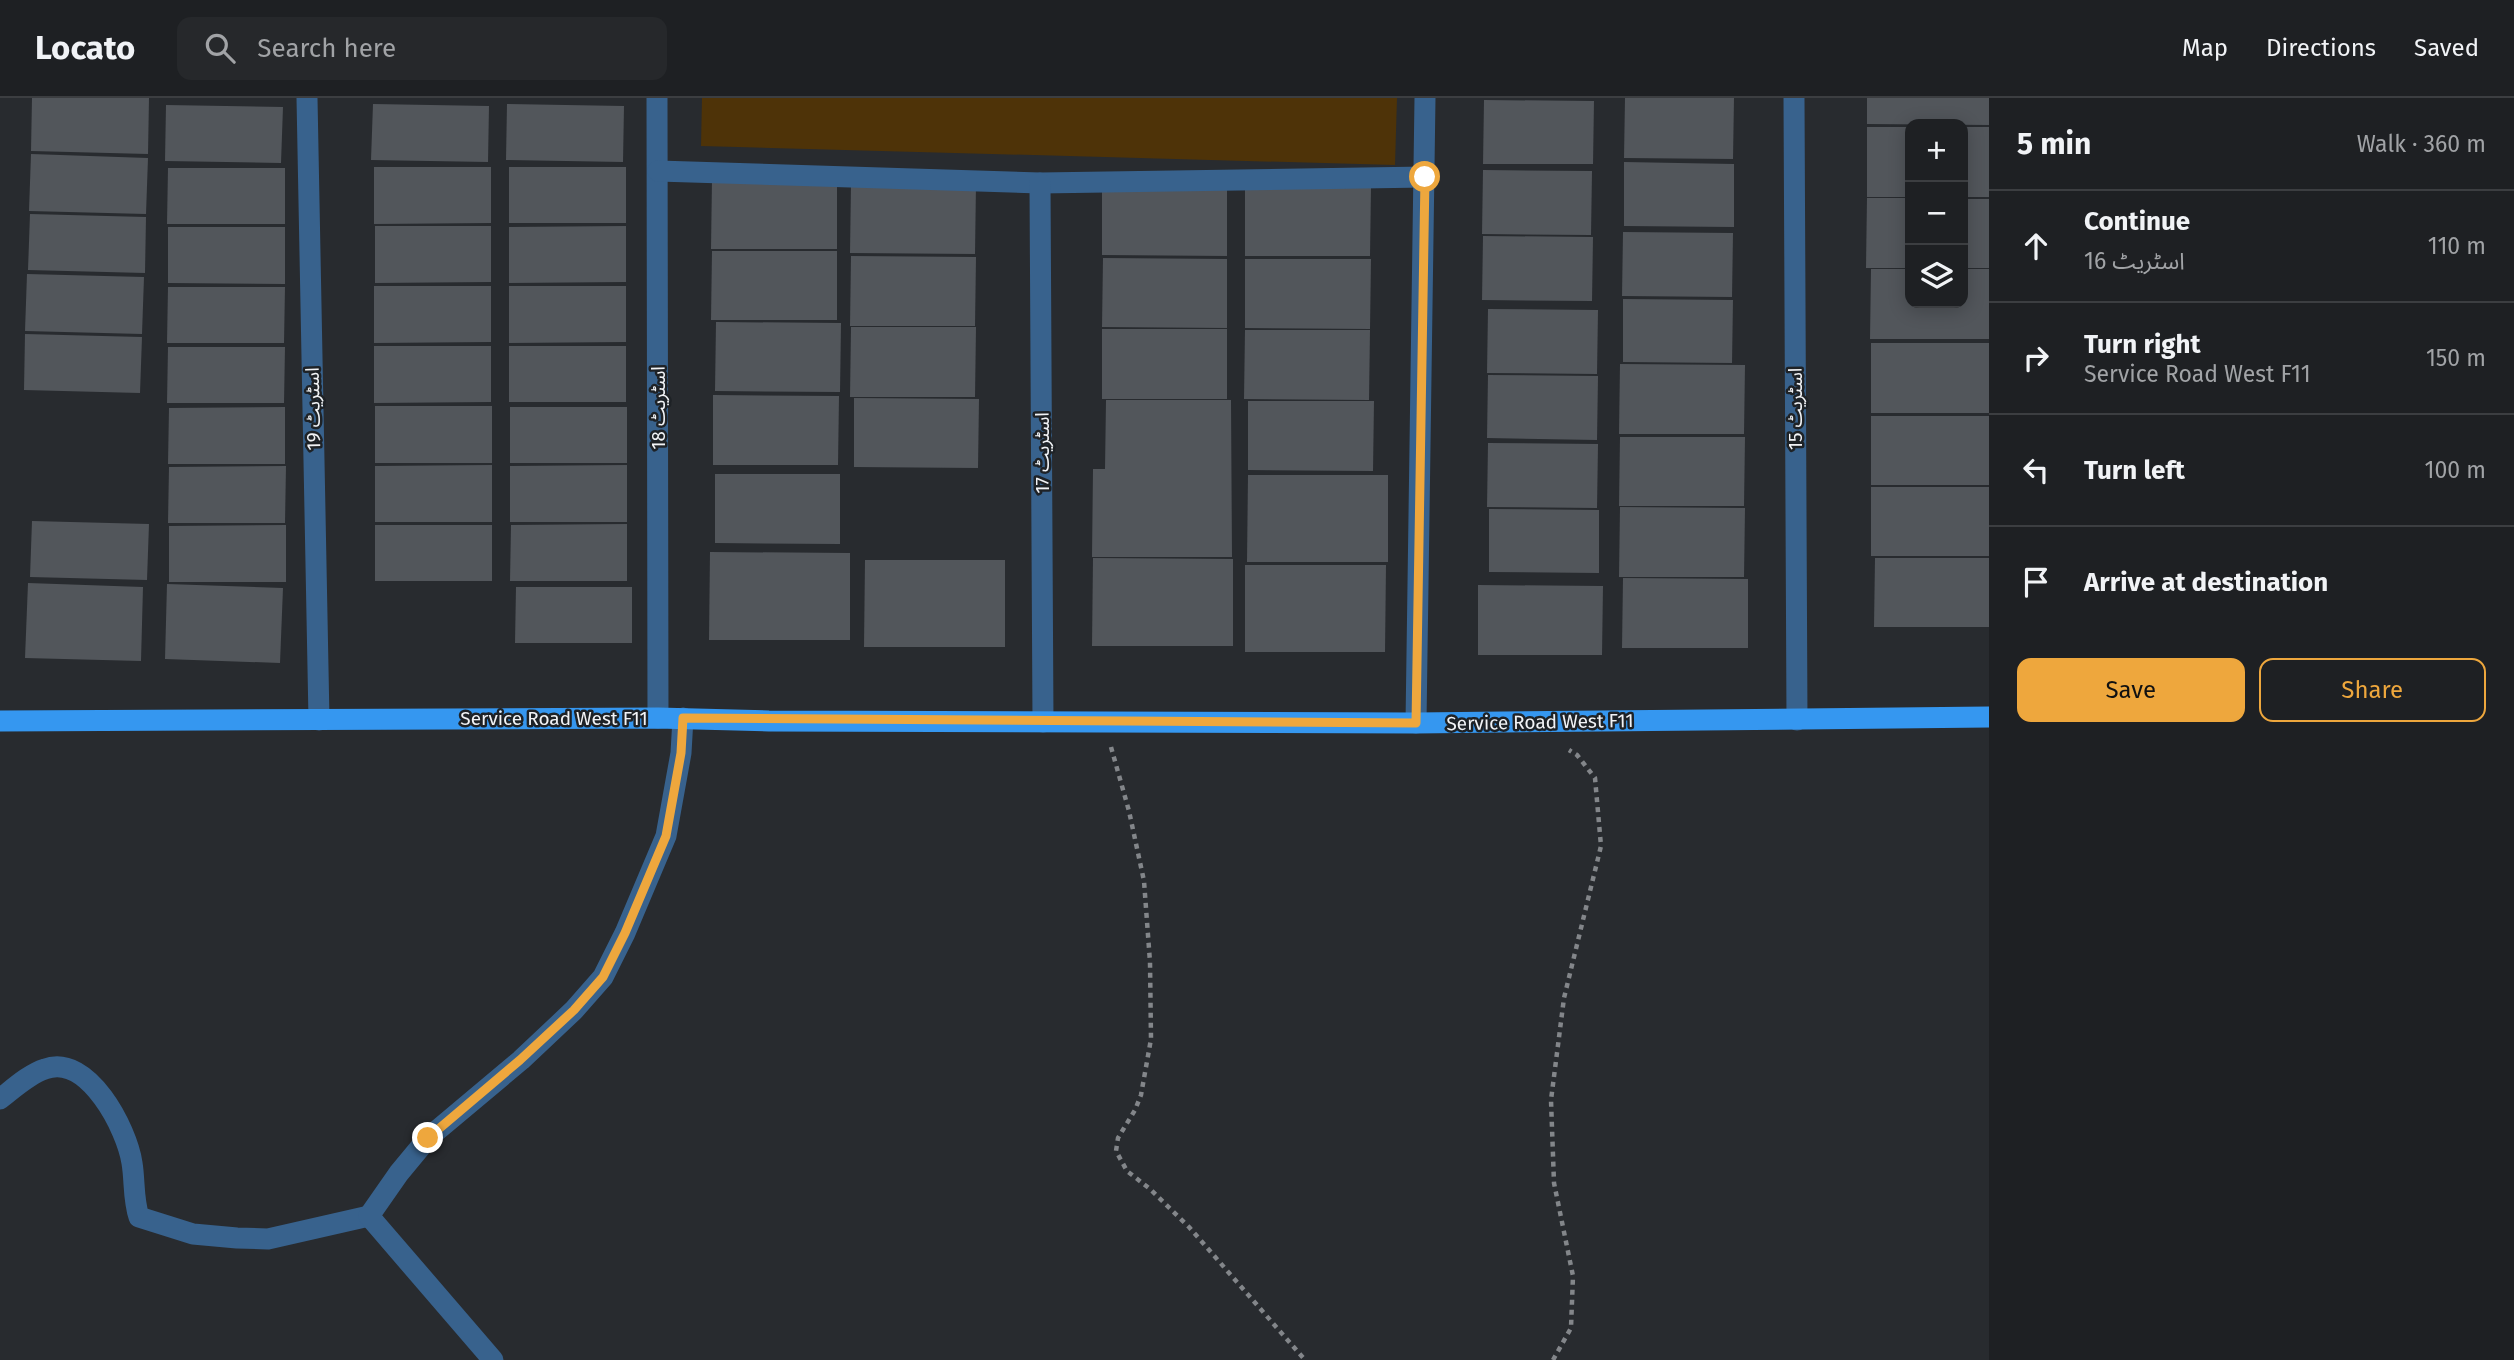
<!DOCTYPE html>
<html lang="en">
<head>
<meta charset="utf-8">
<style>
  body { margin:0; font-family:"Fira Sans","Noto Sans Arabic",sans-serif; background:#26282b; color:#f1f3f6 }
  .controls { position:absolute; right:21px; top:21px; display:grid; overflow:hidden; border-radius:14px; box-shadow:0 4px 18px #0003 }
  .controls button { width:63px; height:63px; display:grid; place-items:center; padding:0; border:0; border-bottom:2px solid #3c3e41; background:#1e2023; color:#f1f3f6; font:35px sans-serif }
  .stop { position:absolute; width:21px; height:21px; margin:-16px; border:5px solid #eea73d; border-radius:50%; background:#fff }
  .stop.end { background:#eea73d; border-color:#fff; box-shadow:0 2px 7px #0008 }
  .list { margin:0; padding:0; list-style:none }
  h2 { display:flex; justify-content:space-between; align-items:center; height:91px; margin:0; padding:0 28px; font-size:30px }
  h2 small { font-size:23px; font-weight:400; color:#a1a3a6 }
  .list li { display:grid; grid-template-columns:46px 1fr auto; gap:21px; align-items:center; box-sizing:border-box; height:112px; padding:0 28px; border-top:2px solid #3c3e41 }
  .list b { display:block; font-size:26px; white-space:nowrap }
  .list p { margin:0; font-size:23px; white-space:nowrap; color:#a1a3a6 }
  .list em { font-size:23px; font-style:normal; color:#a1a3a6 }
  .actions { display:flex; gap:14px; padding:21px 28px }
  .actions a { flex:1; padding:16px 0; border:2px solid #eea73d; border-radius:14px; text-align:center; font-size:24px; color:#eea73d }
  .actions .main { background:#eea73d; color:#111 }
  .icon { flex:none; width:38px; height:38px; fill:none; stroke:currentColor; stroke-width:2; stroke-linecap:round; stroke-linejoin:round }
  .map { position:relative; flex:none; width:1989px; height:1262px; overflow:hidden }
  header { display:flex; align-items:center; gap:42px; box-sizing:border-box; height:98px; padding:0 35px; background:#1e2023; border-bottom:2px solid #3c3e41 }
  header strong { font-size:33px }
  nav { display:flex; gap:38px; margin-inline-start:auto; font-size:24px }
  .search { width:490px; height:63px; background:#26282b; display:flex; align-items:center; gap:18px; box-sizing:border-box; padding:0 24px; border-radius:14px; color:#a1a3a6; font-size:26px }
  main { display:flex }
  aside { flex:1; background:#1e2023 }
  .map>svg:first-child { display:block }
</style>
</head>
<body>
<header>
<strong>Locato</strong>
<div class="search"><svg class="icon" aria-label="search" viewBox="0 0 24 24"><circle cx="10" cy="10" r="6"/><path d="M15 15l6 6"/></svg>Search here</div>
<nav><a>Map</a><a>Directions</a><a>Saved</a></nav>
</header>
<main>
<div class="map">
<svg width="1989" height="1262" viewBox="0 0 1989 1262">
  <rect width="100%" height="100%" fill="#282b2f"/>
  <polygon fill="#4e3308" points="702,0 1397,0 1395,67 701,48"/>
  <g fill="#52565b">
    <polygon points="32,0 149,0 148,56 31,53"/>
    <polygon points="1625,0 1734,0 1733,61 1624,60"/>
    <polygon points="1867,0 1989,0 1989,27 1867,26"/>
    <polygon points="1484,2 1594,3 1593,66 1483,66"/>
    <polygon points="373,6 489,8 488,64 371,62"/>
    <polygon points="507,6 624,8 623,64 506,62"/>
    <polygon points="166,7 283,9 281,65 165,63"/>
    <rect x="1867" y="29" width="43" height="70"/>
    <rect x="1963" y="29" width="26" height="70"/>
    <polygon points="31,56 148,60 146,116 29,113"/>
    <polygon points="1624,64 1734,66 1734,129 1624,128"/>
    <polygon points="374,69 491,69 491,125 374,126"/>
    <rect x="509" y="69" width="117" height="56"/>
    <polygon points="168,70 285,70 285,126 167,126"/>
    <polygon points="1483,72 1592,73 1591,137 1482,136"/>
    <polygon points="712,81 837,81 837,151 711,151"/>
    <polygon points="851,86 976,86 975,156 850,155"/>
    <polygon points="1102,88 1227,88 1227,158 1102,157"/>
    <polygon points="1245,89 1371,89 1370,158 1245,158"/>
    <polygon points="1867,100 1910,100 1910,170 1866,170"/>
    <rect x="1963" y="101" width="26" height="69"/>
    <polygon points="30,116 146,119 145,175 28,172"/>
    <polygon points="375,128 491,128 491,184 375,185"/>
    <polygon points="626,128 626,184 509,185 509,129"/>
    <polygon points="168,129 285,129 285,186 168,185"/>
    <polygon points="1623,134 1733,135 1732,199 1622,198"/>
    <polygon points="1483,138 1593,139 1592,203 1482,202"/>
    <polygon points="712,153 837,153 837,222 711,222"/>
    <polygon points="851,158 976,159 975,228 850,228"/>
    <polygon points="1103,160 1227,161 1227,230 1102,229"/>
    <polygon points="1245,161 1371,161 1370,231 1245,230"/>
    <polygon points="1871,171 1910,171 1910,205 1963,205 1963,171 1989,171 1989,241 1870,241"/>
    <polygon points="27,176 144,179 142,236 25,233"/>
    <polygon points="374,188 491,188 491,244 374,245"/>
    <polygon points="509,188 626,188 626,244 509,245"/>
    <polygon points="168,189 285,189 284,245 167,245"/>
    <polygon points="1623,201 1733,202 1732,265 1623,264"/>
    <polygon points="1488,211 1598,212 1597,276 1487,275"/>
    <polygon points="716,224 841,225 840,294 715,293"/>
    <polygon points="851,229 976,229 975,299 850,299"/>
    <rect x="1102" y="231" width="125" height="70"/>
    <polygon points="1245,232 1370,232 1369,302 1244,301"/>
    <polygon points="25,236 142,239 140,295 24,292"/>
    <rect x="1871" y="245" width="118" height="70"/>
    <polygon points="374,248 491,248 491,304 374,305"/>
    <rect x="509" y="248" width="117" height="56"/>
    <polygon points="168,249 285,249 284,305 167,305"/>
    <polygon points="1620,266 1745,267 1744,336 1619,336"/>
    <polygon points="1488,277 1598,278 1597,342 1487,340"/>
    <polygon points="713,297 839,298 838,367 713,367"/>
    <polygon points="854,300 979,301 978,370 854,369"/>
    <polygon points="1106,302 1231,302 1232,459 1092,459 1093,371 1105,371"/>
    <polygon points="1248,303 1374,303 1373,373 1248,372"/>
    <rect x="375" y="308" width="117" height="57"/>
    <polygon points="285,309 285,366 168,366 169,310"/>
    <rect x="510" y="309" width="117" height="56"/>
    <rect x="1871" y="318" width="118" height="69"/>
    <polygon points="1620,339 1745,339 1744,408 1619,408"/>
    <polygon points="1488,345 1598,346 1597,410 1487,409"/>
    <polygon points="492,367 492,424 375,424 375,368"/>
    <polygon points="627,367 627,424 510,424 510,368"/>
    <polygon points="286,368 285,425 168,425 169,369"/>
    <polygon points="715,376 840,376 840,446 715,445"/>
    <polygon points="1248,377 1388,377 1388,464 1247,464"/>
    <rect x="1871" y="389" width="118" height="69"/>
    <polygon points="1620,409 1745,410 1744,479 1619,479"/>
    <polygon points="1489,411 1599,412 1599,475 1489,474"/>
    <polygon points="32,423 149,426 147,482 30,479"/>
    <polygon points="627,426 627,483 510,483 511,427"/>
    <polygon points="286,427 286,484 169,484 169,428"/>
    <rect x="375" y="427" width="117" height="56"/>
    <polygon points="710,454 850,455 850,542 709,542"/>
    <polygon points="1093,460 1233,461 1233,548 1092,548"/>
    <polygon points="1875,460 1989,460 1989,529 1874,529"/>
    <polygon points="865,462 1005,462 1005,549 864,549"/>
    <polygon points="1245,467 1386,467 1385,554 1245,554"/>
    <polygon points="1623,480 1748,481 1748,550 1622,550"/>
    <polygon points="28,485 143,489 141,563 25,560"/>
    <polygon points="167,486 283,490 280,565 165,561"/>
    <polygon points="1478,487 1603,488 1602,557 1478,557"/>
    <polygon points="516,489 632,489 632,545 515,545"/>
  </g>
  <g fill="none" stroke-linecap="round" stroke-linejoin="round">
    <g stroke="#83868a" stroke-width="4.5" stroke-dasharray="5 5" stroke-linecap="butt">
      <polyline points="1111,649 1129,713 1144,783 1150,864 1151,941 1141,997 1135,1012 1118,1040 1116,1053 1127,1073 1150,1091 1189,1129 1305,1262"/>
      <polyline points="1553,1262 1571,1230 1573,1178 1554,1085 1551,1002 1564,900 1601,748 1595,680 1577,657 1569,652"/>
    </g>
    <g stroke="#38628d" stroke-width="21">
      <polyline points="307,0 319,622"/>
      <polyline points="657,0 658,620"/>
      <polyline points="1794,0 1797,622"/>
      <polyline points="658,73 1040,85 1425,79"/>
      <polyline points="1040,85 1043,624"/>
      <polyline points="1416,625 1425,0"/>
      <path d="M0,1001C13,991 29,976 45,971C88,955 127,1031 132,1065C135,1083 133,1101 139,1119L193,1136L237,1140L268,1141L369,1118"/>
      <polyline points="493,1262 369,1118 399,1075 428,1040 521,962 574,912 603,879 625,835 666,738 681,655 683,620"/>
    </g>
    <polyline stroke="#3597f0" stroke-width="21" points="0,623 658,620 769,623 1416,625 1989,619"/>
  </g>
  <g fill="none" stroke-linecap="round" stroke-linejoin="round">
    <polyline stroke="#eea73d" stroke-width="9" points="428,1040 520,962 574,912 603,879 625,835 666,738 681,655 683,620 1416,625 1425,79"/>
  </g>
  <g text-anchor="middle" dominant-baseline="central" stroke-width="5" stroke-linejoin="round" paint-order="stroke">
    <g font-size="19" fill="#f1f3f6" stroke="#1e2226">
      <text transform="translate(658 310) rotate(-90)">اسٹریٹ 18</text>
      <text transform="translate(313 311) rotate(-91)">اسٹریٹ 19</text>
      <text transform="translate(1795 311) rotate(-90)">اسٹریٹ 15</text>
      <text transform="translate(1042 355) rotate(-90)">اسٹریٹ 17</text>
      <text x="554" y="620">Service Road West F11</text>
      <text transform="translate(1540 624) rotate(-1)">Service Road West F11</text>
    </g>
  </g>
</svg>
<div class="controls">
<button>+</button>
<button>−</button>
<button><svg class="icon" aria-label="layers" viewBox="0 0 24 24"><path d="M12 4l9 5-9 5-9-5zM3 14l9 5 9-5"/></svg></button>
</div>
<div class="stop" style="left:1425px;top:79px"></div>
<div class="stop end" style="left:428px;top:1040px"></div>
</div>
<aside>
<h2>5 min<small>Walk · 360 m</small></h2>
<ul class="list">
<li><svg class="icon" aria-label="ahead" viewBox="0 0 24 24"><path d="M12 20V5M6 11l6-6 6 6"/></svg><div><b>Continue</b><p>اسٹریٹ 16</p></div><em>110 m</em></li>
<li><svg class="icon" aria-label="right" viewBox="0 0 24 24"><path d="M7 20v-9h11M14 6l5 5-5 5"/></svg><div><b>Turn right</b><p>Service Road West F11</p></div><em>150 m</em></li>
<li><svg class="icon" aria-label="left" viewBox="0 0 24 24"><path d="M17 20v-9H6M10 6l-5 5 5 5"/></svg><div><b>Turn left</b></div><em>100 m</em></li>
<li><svg class="icon" aria-label="arrive" viewBox="0 0 24 24"><path d="M6 21V4h12l-3 4 3 4H6"/></svg><div><b>Arrive at destination</b></div></li>
</ul>
<div class="actions"><a class="main">Save</a><a>Share</a></div>
</aside>
</main>
</body>
</html>
